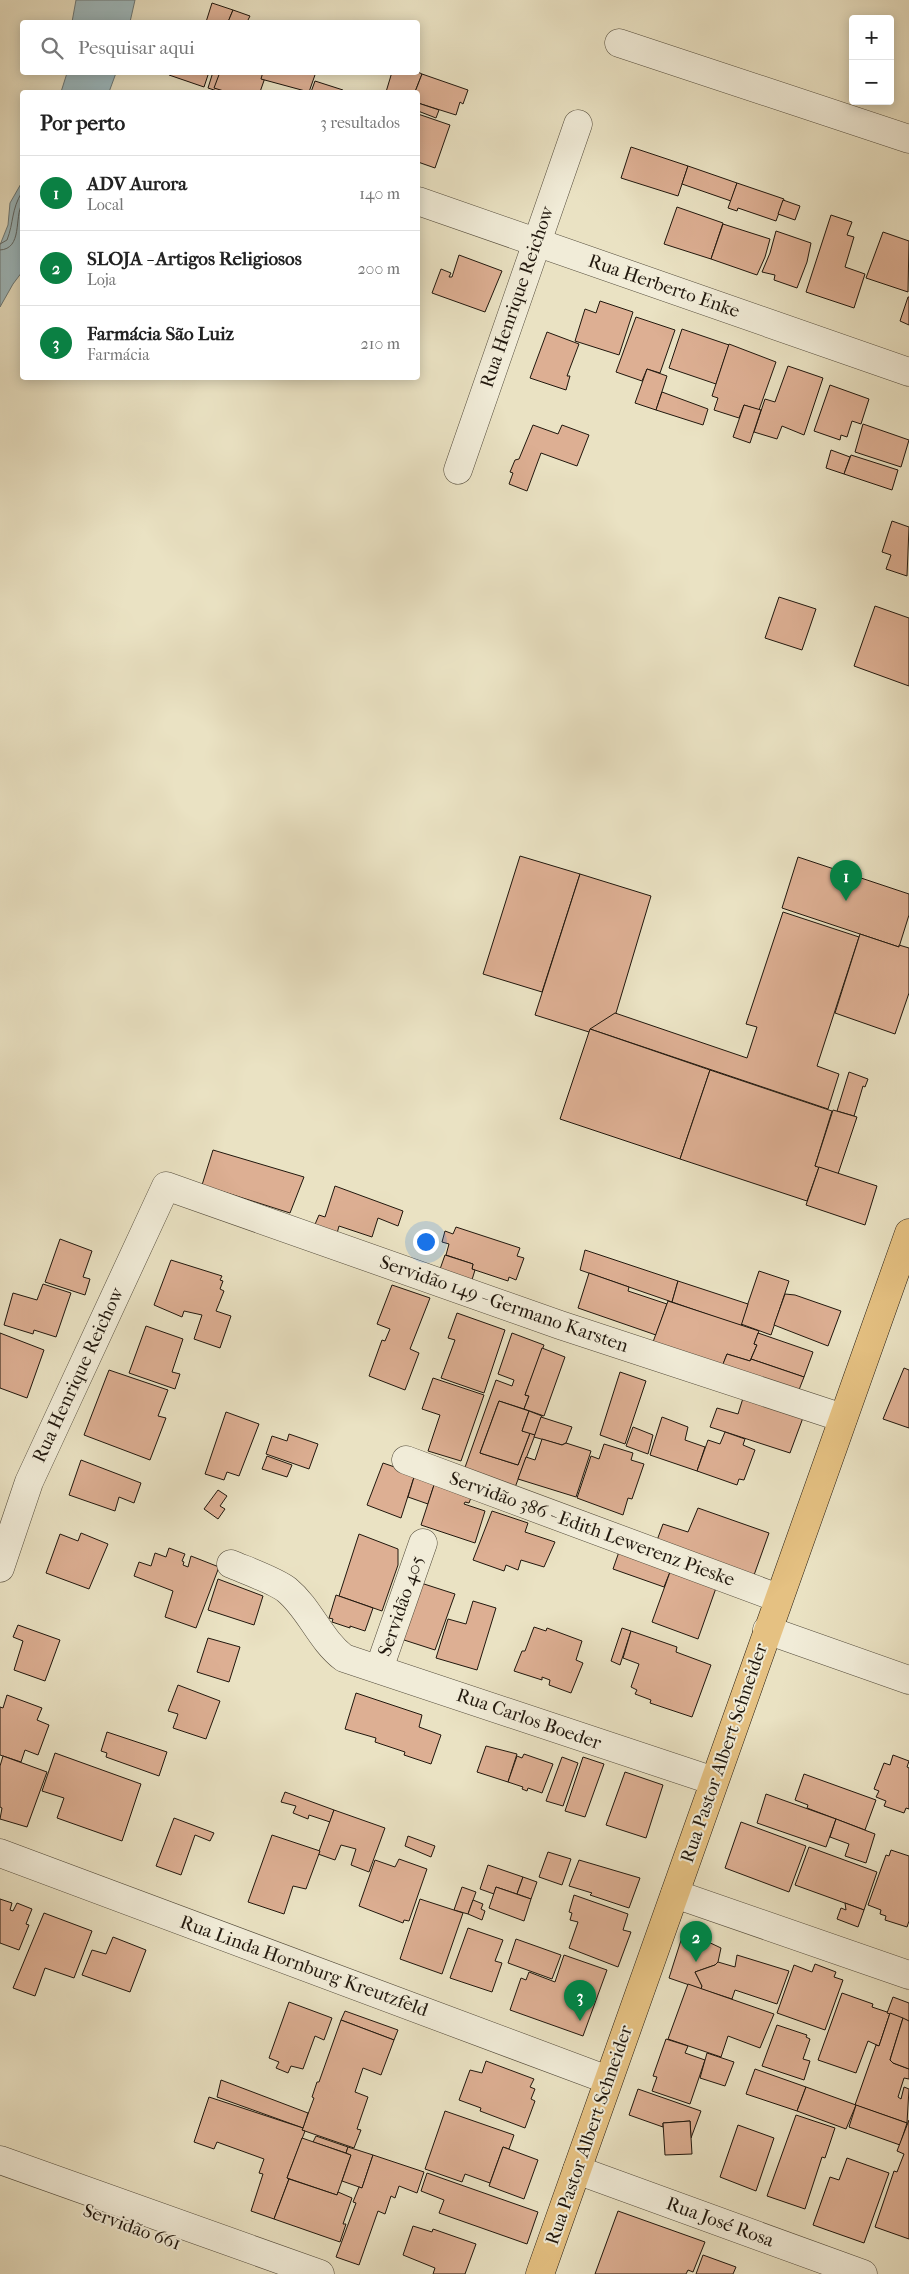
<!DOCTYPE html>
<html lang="pt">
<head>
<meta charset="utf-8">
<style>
  body { margin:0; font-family:"IM FELL French Canon",serif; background:#f2f2f2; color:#222 }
  .controls { position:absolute; right:15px; top:15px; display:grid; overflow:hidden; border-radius:5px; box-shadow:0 2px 12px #0003 }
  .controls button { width:45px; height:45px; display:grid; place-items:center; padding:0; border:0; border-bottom:1px solid #e0e0e0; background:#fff; color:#222; font:25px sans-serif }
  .you { position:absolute; left:425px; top:1241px; width:18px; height:18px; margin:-12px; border:4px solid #fff; border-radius:50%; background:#1a73e8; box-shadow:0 0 0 8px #1a73e833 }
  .badge { display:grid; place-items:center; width:32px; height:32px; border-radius:50%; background:#0b8043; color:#fff; font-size:16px; font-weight:700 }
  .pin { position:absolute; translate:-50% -41px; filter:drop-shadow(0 1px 2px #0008) }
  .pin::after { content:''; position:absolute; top:26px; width:18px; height:15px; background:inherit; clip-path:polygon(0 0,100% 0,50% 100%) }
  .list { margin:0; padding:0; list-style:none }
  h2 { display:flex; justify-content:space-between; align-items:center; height:65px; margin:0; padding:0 20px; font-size:21px }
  h2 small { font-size:16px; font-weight:400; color:#767676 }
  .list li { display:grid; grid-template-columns:32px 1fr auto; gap:15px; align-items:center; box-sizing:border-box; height:75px; padding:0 20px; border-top:1px solid #e0e0e0 }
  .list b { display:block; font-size:19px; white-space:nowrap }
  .list p { margin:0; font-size:16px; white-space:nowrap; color:#767676 }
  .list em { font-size:16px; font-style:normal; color:#767676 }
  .icon { flex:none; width:28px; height:28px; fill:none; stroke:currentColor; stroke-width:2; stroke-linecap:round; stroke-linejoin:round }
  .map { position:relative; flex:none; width:909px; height:2274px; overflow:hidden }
  .search { position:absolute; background:#fff; box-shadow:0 2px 12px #0003; left:20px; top:20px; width:400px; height:55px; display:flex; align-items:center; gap:12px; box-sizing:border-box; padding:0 18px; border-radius:5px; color:#767676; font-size:19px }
  .panel { position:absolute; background:#fff; box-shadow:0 2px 12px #0003; left:20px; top:90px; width:400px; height:290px; border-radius:5px }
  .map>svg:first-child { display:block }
</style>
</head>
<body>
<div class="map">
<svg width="909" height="2274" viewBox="0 0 909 2274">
  <rect width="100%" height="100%" fill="#eae2c3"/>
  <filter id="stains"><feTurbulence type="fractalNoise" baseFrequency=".004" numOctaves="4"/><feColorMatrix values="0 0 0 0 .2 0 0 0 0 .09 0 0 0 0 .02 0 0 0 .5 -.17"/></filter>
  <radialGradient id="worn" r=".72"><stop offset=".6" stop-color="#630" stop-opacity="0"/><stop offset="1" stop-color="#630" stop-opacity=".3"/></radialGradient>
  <g fill="#9ebabf" stroke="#6c7978">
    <polygon points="76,0 135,0 130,22 72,22"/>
    <polygon points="67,73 67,72 116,73 109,92 61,92"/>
    <polygon points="22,182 22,272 13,284 0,307 0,245 8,225 10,203"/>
  </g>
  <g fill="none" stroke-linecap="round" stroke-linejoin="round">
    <g stroke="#5f6866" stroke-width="1">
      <path d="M0,244L7,240C14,222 11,210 22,192"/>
      <path d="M0,250C23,249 14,217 22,204"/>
    </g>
  </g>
  <g fill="#ddaf93" stroke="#20170d">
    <polygon points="212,3 233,10 228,22 206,22"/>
    <polygon points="233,10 250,16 247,22 228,22"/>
    <polygon points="170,72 209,72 204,87 169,75"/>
    <polygon points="213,72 263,72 256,92 220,92 208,88"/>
    <polygon points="220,72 267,72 260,92 227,92 214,88"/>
    <polygon points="263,72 316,72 309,92 261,79"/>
    <polygon points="392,72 418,72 422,74 415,92 386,92"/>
    <polygon points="422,74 468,90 463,104 460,102 456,115 418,103 418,92 415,92"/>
    <polygon points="315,81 343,90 342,92 311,92"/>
    <polygon points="418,103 439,110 436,118 418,111"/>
    <polygon points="418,114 450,125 435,168 418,162"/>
    <polygon points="631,147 688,166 678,196 621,178"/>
    <polygon points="688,166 737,183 731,201 682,184"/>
    <polygon points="737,183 784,199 776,221 738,208 737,211 728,208"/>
    <polygon points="783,200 800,206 795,220 778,214"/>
    <polygon points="677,207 723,223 711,259 664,244"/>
    <polygon points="831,215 852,222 847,235 854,237 845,267 865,274 854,308 806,292"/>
    <polygon points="723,224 770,239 765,257 757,275 711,259"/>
    <polygon points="776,231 811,243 807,262 797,288 774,280 775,275 762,272 770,253"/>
    <polygon points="883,232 909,241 908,292 866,278"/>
    <polygon points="459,255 502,271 485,312 432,293 441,269 451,273 449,277 452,277"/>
    <polygon points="908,297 909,297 909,325 900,321"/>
    <polygon points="600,301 633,312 619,355 575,341 585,309 596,313"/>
    <polygon points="636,317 675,330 660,373 647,369 642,381 616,372"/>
    <polygon points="682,329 729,345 716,384 669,368"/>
    <polygon points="547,332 579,344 567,376 570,376 566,390 530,378"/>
    <polygon points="729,344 776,362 759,410 744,405 739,418 714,410 718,398 712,396"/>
    <polygon points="788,366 823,378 804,435 782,426 777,439 754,432 765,399 775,402"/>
    <polygon points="647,369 667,376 656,410 635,403"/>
    <polygon points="830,385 869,399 861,424 852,421 847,437 841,435 840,440 814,431"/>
    <polygon points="662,392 708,409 703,425 656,410"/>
    <polygon points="744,405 761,410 750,443 733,437"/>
    <polygon points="863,424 909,440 901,467 855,452"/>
    <polygon points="533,425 558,434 562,425 589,435 577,466 541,453 527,491 509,484 513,473 510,472 515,460 519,459"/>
    <polygon points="831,450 850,457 844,474 826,468"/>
    <polygon points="851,455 898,470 892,490 844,474"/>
    <polygon points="892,521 909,527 907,576 886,569 891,555 882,552"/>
    <polygon points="779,597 816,609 802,650 765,638"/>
    <polygon points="875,606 909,618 909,686 854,666"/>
    <polygon points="520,856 580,874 542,992 483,974"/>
    <polygon points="798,857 909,894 909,915 899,947 782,908"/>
    <polygon points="580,874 651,896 616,1013 589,1032 535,1015"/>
    <polygon points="783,912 859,937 817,1066 839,1074 828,1109 590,1029 615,1013 747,1058 757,1027 746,1024"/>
    <polygon points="860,934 899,947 899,945 909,948 909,993 895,1034 835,1013"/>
    <polygon points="590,1029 710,1070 680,1159 560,1119"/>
    <polygon points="710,1070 832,1111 815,1166 819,1167 807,1201 680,1159"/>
    <polygon points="849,1072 868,1079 865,1087 863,1086 854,1116 837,1111"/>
    <polygon points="833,1110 857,1117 838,1174 815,1166"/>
    <polygon points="213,1150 304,1177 290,1213 202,1185"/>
    <polygon points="819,1167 877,1186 865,1225 806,1205"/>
    <polygon points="335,1186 403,1211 398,1226 378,1218 372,1237 339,1226 336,1237 313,1229 319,1215 325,1217"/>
    <polygon points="456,1227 520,1248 517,1256 524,1258 516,1280 509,1277 508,1281 472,1269 473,1264 446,1255 449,1244 442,1242 445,1231 453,1234"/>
    <polygon points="60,1239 92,1251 83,1277 90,1279 85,1295 45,1282"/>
    <polygon points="585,1250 678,1281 672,1302 580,1270"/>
    <polygon points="445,1255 473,1264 472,1269 475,1270 471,1283 439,1272"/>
    <polygon points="171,1260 222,1276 220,1280 223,1281 220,1289 224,1291 216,1311 231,1316 220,1348 194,1339 202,1315 184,1311 182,1317 154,1305"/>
    <polygon points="759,1271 789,1281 771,1335 741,1324"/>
    <polygon points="589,1273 629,1287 628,1291 667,1304 656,1335 578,1308"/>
    <polygon points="678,1281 748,1304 741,1326 672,1302"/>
    <polygon points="43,1284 71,1293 56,1337 34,1330 33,1334 4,1325 13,1293 37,1300"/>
    <polygon points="392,1285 430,1298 410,1349 419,1353 405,1390 369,1376 382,1340 385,1341 390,1329 377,1324"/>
    <polygon points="785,1294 795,1295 841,1311 828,1346 774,1325"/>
    <polygon points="668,1301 759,1331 754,1344 757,1345 750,1361 727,1354 722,1367 653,1342"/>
    <polygon points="457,1313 505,1330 484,1393 441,1378 455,1340 448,1338"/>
    <polygon points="146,1326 183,1339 172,1372 180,1374 175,1389 129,1373"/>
    <polygon points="0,1333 44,1350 27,1398 0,1388"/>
    <polygon points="512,1333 544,1345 525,1395 529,1396 524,1409 499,1401 480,1453 518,1465 530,1433 535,1435 514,1490 463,1473 496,1380 512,1386 514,1380 498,1374"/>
    <polygon points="758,1333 813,1352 804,1377 751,1359 757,1345 754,1344"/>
    <polygon points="542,1348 565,1357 544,1416 524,1409 529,1396 525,1395"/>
    <polygon points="727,1354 750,1361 751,1359 804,1377 797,1395 721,1369"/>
    <polygon points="904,1368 909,1370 909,1428 883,1419"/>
    <polygon points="109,1370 168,1390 158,1416 166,1418 150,1460 84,1435"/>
    <polygon points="620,1372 646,1381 625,1444 600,1435"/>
    <polygon points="433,1378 484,1395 461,1461 428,1451 440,1415 422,1409"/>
    <polygon points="744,1395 804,1415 790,1453 710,1427 717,1408 738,1414"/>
    <polygon points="499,1401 529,1411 522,1431 530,1433 518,1465 480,1453"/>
    <polygon points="529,1411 542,1416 535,1435 522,1431"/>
    <polygon points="226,1412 259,1424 239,1476 227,1472 224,1480 205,1474"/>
    <polygon points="541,1417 572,1427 566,1443 562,1445 534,1437"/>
    <polygon points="662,1417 688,1427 685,1440 705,1447 697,1471 650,1455"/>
    <polygon points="633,1427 653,1435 648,1454 626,1446"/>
    <polygon points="725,1432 745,1439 743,1445 755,1450 744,1480 739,1479 737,1485 697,1471 708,1440 720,1444"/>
    <polygon points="289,1434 318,1444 309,1469 266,1454 272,1436 287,1441"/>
    <polygon points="542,1439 562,1445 566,1443 591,1451 576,1497 518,1479 526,1457 535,1460"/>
    <polygon points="604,1444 633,1453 631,1460 644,1464 632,1499 628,1498 623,1515 577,1498 591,1456 599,1459"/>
    <polygon points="267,1456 292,1465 287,1477 262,1469"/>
    <polygon points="81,1460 141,1483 134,1503 119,1497 115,1511 69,1495"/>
    <polygon points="383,1463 415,1474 401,1518 367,1505"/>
    <polygon points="415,1474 435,1482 428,1504 408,1497"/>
    <polygon points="435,1482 472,1495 469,1503 465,1502 464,1504 485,1511 475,1543 421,1525"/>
    <polygon points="218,1490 227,1496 220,1506 225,1509 218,1519 204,1509"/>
    <polygon points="698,1508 769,1533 753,1578 656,1543 663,1524 688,1532"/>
    <polygon points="492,1511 528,1523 525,1532 555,1542 544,1567 521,1560 518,1570 506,1565 504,1571 473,1560"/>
    <polygon points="81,1533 108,1544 89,1589 46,1573 60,1534 78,1541"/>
    <polygon points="359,1534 398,1549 398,1565 382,1611 339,1596"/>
    <polygon points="621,1546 670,1572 664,1587 613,1569"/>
    <polygon points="169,1548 185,1554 182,1561 184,1562 183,1565 188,1567 191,1556 219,1567 196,1628 165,1617 173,1591 134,1576 139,1562 151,1566 155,1553 166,1557"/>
    <polygon points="670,1572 716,1588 698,1639 652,1622"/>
    <polygon points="218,1579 263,1596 254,1625 208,1610"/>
    <polygon points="421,1583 455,1594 435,1650 401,1639"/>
    <polygon points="336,1595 373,1608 365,1631 350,1626 350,1628 332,1622 333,1619 329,1618"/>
    <polygon points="473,1601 496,1608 477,1670 436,1658 448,1619 466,1624"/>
    <polygon points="18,1625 60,1640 45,1681 14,1670 23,1641 13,1637"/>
    <polygon points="534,1627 546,1631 547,1628 582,1641 576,1660 583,1663 571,1693 549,1685 550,1680 542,1677 542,1680 514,1671 522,1651 525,1651"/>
    <polygon points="622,1628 631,1631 620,1665 611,1661"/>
    <polygon points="631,1631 677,1647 676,1652 711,1665 692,1717 650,1703 651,1700 635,1694 637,1690 631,1687 639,1664 623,1658"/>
    <polygon points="208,1638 240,1647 229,1682 197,1672"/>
    <polygon points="178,1685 220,1701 206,1739 173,1728 178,1714 168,1711"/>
    <polygon points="356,1693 422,1715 419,1727 441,1735 431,1764 404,1755 405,1752 375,1742 376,1738 345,1729"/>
    <polygon points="7,1695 42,1708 37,1720 49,1725 38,1755 25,1750 21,1762 0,1755 0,1707 3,1708"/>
    <polygon points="107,1732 167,1752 159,1776 106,1757 107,1753 101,1751"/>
    <polygon points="486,1746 517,1754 508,1782 477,1772"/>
    <polygon points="55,1753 141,1784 122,1841 57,1818 64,1798 42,1791"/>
    <polygon points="524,1754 553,1764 542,1793 528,1788 527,1791 522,1789 523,1787 508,1782 517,1756 522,1758"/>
    <polygon points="893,1755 909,1761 907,1767 909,1768 909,1809 906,1808 904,1813 884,1806 886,1801 876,1797 879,1791 874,1789 884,1763 890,1765"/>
    <polygon points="3,1756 47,1772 27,1827 0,1819 2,1808 0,1807 0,1766"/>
    <polygon points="562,1757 578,1763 563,1806 546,1801"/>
    <polygon points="583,1757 604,1764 585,1817 565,1811"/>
    <polygon points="625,1772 663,1785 646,1838 606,1825"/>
    <polygon points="804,1774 876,1800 865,1830 807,1808 808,1805 795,1800"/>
    <polygon points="285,1792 334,1810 330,1822 309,1815 308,1819 293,1813 296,1806 281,1802"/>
    <polygon points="766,1794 836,1819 826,1847 757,1823"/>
    <polygon points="334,1810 385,1828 369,1872 351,1865 356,1849 341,1845 335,1860 318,1854"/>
    <polygon points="174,1818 214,1833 210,1841 195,1835 181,1875 156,1866"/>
    <polygon points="836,1819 875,1834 866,1863 845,1856 849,1844 830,1837"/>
    <polygon points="741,1822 806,1846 789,1892 725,1868"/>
    <polygon points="272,1835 320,1851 306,1889 293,1886 284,1914 248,1902"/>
    <polygon points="408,1836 435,1846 431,1857 405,1846"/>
    <polygon points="809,1847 877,1872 864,1910 795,1885"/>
    <polygon points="891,1850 909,1856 909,1921 907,1927 885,1920 886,1916 880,1914 881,1910 868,1905 886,1855 889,1856"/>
    <polygon points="548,1852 571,1859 562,1885 539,1877"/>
    <polygon points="399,1859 427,1869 409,1921 404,1920 403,1923 359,1906 375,1860 395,1867"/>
    <polygon points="579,1860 640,1878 629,1908 590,1895 592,1893 569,1886"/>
    <polygon points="488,1865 523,1877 517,1894 496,1887 494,1894 480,1889"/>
    <polygon points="523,1877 537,1882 531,1899 517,1894"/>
    <polygon points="462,1887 476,1892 468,1914 454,1910"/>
    <polygon points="496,1887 531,1899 524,1921 489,1908"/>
    <polygon points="574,1895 628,1914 623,1930 631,1932 618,1967 569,1948 578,1922 570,1920 572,1913 569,1912"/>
    <polygon points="0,1899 12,1903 10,1910 13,1911 17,1903 32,1909 26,1924 29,1925 19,1950 0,1943"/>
    <polygon points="420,1899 463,1913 442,1974 400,1959"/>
    <polygon points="473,1900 483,1904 481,1909 485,1911 482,1920 468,1914"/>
    <polygon points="845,1903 864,1910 858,1927 837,1919 841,1908 846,1910"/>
    <polygon points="44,1913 92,1931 74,1978 45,1968 35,1996 13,1988"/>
    <polygon points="468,1928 503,1940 495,1961 502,1963 492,1992 450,1978"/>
    <polygon points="683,1934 702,1939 721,1948 718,1962 715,1965 695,1972 702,1986 701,1989 669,1978"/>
    <polygon points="113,1937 146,1950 130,1992 82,1975 92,1950 106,1954"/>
    <polygon points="516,1939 561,1955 552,1979 508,1963"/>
    <polygon points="564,1955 607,1970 583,2036 510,2010 521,1978 526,1980 529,1972 555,1982"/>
    <polygon points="737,1955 789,1971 777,2004 735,1990 732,1999 701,1989 702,1986 695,1972 715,1965 718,1962 735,1967"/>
    <polygon points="815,1964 836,1972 834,1977 843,1980 825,2030 777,2013 794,1965 812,1972"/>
    <polygon points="688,1984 774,2014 760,2048 728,2036 721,2057 668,2039"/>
    <polygon points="842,1993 873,2004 872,2007 890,2013 879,2046 868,2041 856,2073 818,2060"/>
    <polygon points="893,1997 909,2003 909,2021 887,2013"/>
    <polygon points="289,2002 332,2018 324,2040 315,2036 303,2069 291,2066 288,2073 276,2068 279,2062 269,2058"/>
    <polygon points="345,2011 398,2030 394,2040 341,2020"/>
    <polygon points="890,2013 903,2018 890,2060 893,2063 909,2069 909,2079 904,2078 898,2097 901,2099 904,2087 909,2089 907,2123 855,2105 876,2045 879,2046"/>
    <polygon points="903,2018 909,2021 909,2069 893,2063 890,2060"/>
    <polygon points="341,2020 394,2040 381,2075 363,2068 355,2092 368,2097 357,2129 361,2130 354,2148 302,2130 314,2098 312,2097 317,2082 319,2082"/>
    <polygon points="777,2025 807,2035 806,2037 810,2039 803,2059 810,2061 804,2080 762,2066"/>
    <polygon points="666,2039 688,2046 685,2053 705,2060 690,2104 652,2091 657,2077 653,2076"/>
    <polygon points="707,2053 734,2062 725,2086 700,2078"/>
    <polygon points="486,2061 534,2079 530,2087 535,2089 531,2099 535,2101 525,2128 480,2111 481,2108 459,2100 470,2070 482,2073"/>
    <polygon points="755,2069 806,2087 797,2111 746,2094"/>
    <polygon points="221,2080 308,2113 303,2128 217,2097"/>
    <polygon points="806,2087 856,2105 846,2129 797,2111"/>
    <polygon points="638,2089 701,2111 691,2138 690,2121 663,2123 663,2127 629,2115"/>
    <polygon points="209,2097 303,2128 302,2130 305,2131 287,2178 289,2179 274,2219 251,2211 263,2174 259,2173 264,2159 217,2142 214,2149 194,2142"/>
    <polygon points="856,2105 907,2123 900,2145 849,2127"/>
    <polygon points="445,2111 514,2135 509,2149 503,2147 490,2183 465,2174 462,2182 425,2169"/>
    <polygon points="796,2115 835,2128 825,2158 822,2157 805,2209 767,2196"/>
    <polygon points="909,2120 909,2239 875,2227 894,2171 897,2172 904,2154 897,2151"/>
    <polygon points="690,2121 692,2154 665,2155 663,2123"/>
    <polygon points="738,2125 774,2138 756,2191 720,2177"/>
    <polygon points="316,2136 348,2147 346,2153 313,2142"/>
    <polygon points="302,2138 351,2155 337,2195 287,2178"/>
    <polygon points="348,2147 373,2155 362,2188 342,2181 351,2155 346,2153"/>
    <polygon points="503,2147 538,2160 524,2199 489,2186"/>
    <polygon points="373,2155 424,2172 417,2193 399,2186 395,2198 391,2196 385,2214 378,2211 359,2265 336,2257 356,2203 353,2202 359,2187 362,2188"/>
    <polygon points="847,2158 889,2173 864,2243 813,2225 830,2177 839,2180"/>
    <polygon points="427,2173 538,2212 527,2244 439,2213 444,2200 421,2191"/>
    <polygon points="289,2179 337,2195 338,2192 352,2198 343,2224 346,2224 340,2242 274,2219"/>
    <polygon points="618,2211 705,2242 693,2272 688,2270 686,2274 595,2274"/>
    <polygon points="413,2226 432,2232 433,2229 476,2244 465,2274 433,2274 435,2268 403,2255"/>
    <polygon points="703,2255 736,2267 733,2274 696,2274"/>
  </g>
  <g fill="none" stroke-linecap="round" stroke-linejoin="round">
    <defs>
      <g id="minor">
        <polyline points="619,43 909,139"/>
        <polyline points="418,201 909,372"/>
        <polyline points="458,470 578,124"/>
        <polyline points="406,1460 778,1598"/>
        <path d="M231,1564C245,1570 276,1581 287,1590C310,1609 320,1640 344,1658L714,1781"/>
        <polyline points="0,1568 29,1482 166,1186 560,1325 843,1418"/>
        <polyline points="767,1630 909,1680"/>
        <polyline points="379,1669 423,1543"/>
        <polyline points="0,1853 608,2080"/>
        <polyline points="675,1894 909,1975"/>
        <polyline points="0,2160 320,2274"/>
        <polyline points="577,2170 863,2274"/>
      </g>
      <polyline id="major" points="540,2274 909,1233"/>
    </defs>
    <use href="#minor" stroke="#524a3a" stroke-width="29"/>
    <use href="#major" stroke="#20170d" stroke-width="29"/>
    <use href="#minor" stroke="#f1ecd8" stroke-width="28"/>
    <use href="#major" stroke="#e5c182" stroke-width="28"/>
  </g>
  <g text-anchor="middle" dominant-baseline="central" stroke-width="4" stroke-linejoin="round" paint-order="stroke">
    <g font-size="19" fill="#20170d" stroke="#f1ecd8">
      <text transform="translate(664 286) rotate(19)">Rua Herberto Enke</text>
      <text transform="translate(517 297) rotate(-71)">Rua Henrique Reichow</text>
      <text transform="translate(504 1304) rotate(19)">Servidão 149 - Germano Karsten</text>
      <text transform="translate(78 1375) rotate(-65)">Rua Henrique Reichow</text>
      <text transform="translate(592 1529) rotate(20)">Servidão 386 - Edith Lewerenz Pieske</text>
      <text transform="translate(401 1606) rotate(-71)">Servidão 405</text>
      <text transform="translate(529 1719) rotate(19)">Rua Carlos Boeder</text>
      <text transform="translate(724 1753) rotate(-71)">Rua Pastor Albert Schneider</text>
      <text transform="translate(304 1966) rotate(20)">Rua Linda Hornburg Kreutzfeld</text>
      <text transform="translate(589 2135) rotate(-71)">Rua Pastor Albert Schneider</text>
      <text transform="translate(720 2222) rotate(20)">Rua José Rosa</text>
      <text transform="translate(132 2227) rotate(20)">Servidão 661</text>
    </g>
  </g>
  <rect width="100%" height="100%" filter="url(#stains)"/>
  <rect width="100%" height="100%" fill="url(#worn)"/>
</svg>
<div class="controls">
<button>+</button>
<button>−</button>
</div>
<div class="you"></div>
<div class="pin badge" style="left:846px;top:901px">1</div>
<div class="pin badge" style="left:696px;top:1962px">2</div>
<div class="pin badge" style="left:580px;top:2021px">3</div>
<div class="search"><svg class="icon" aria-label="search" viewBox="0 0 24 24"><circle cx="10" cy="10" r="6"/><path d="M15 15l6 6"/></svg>Pesquisar aqui</div>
<section class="panel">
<h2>Por perto<small>3 resultados</small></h2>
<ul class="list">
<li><span class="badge">1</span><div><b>ADV Aurora</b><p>Local</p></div><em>140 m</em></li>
<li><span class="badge">2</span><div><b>SLOJA - Artigos Religiosos</b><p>Loja</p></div><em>200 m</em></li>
<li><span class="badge">3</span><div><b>Farmácia São Luiz</b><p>Farmácia</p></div><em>210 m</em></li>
</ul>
</section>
</div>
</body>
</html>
